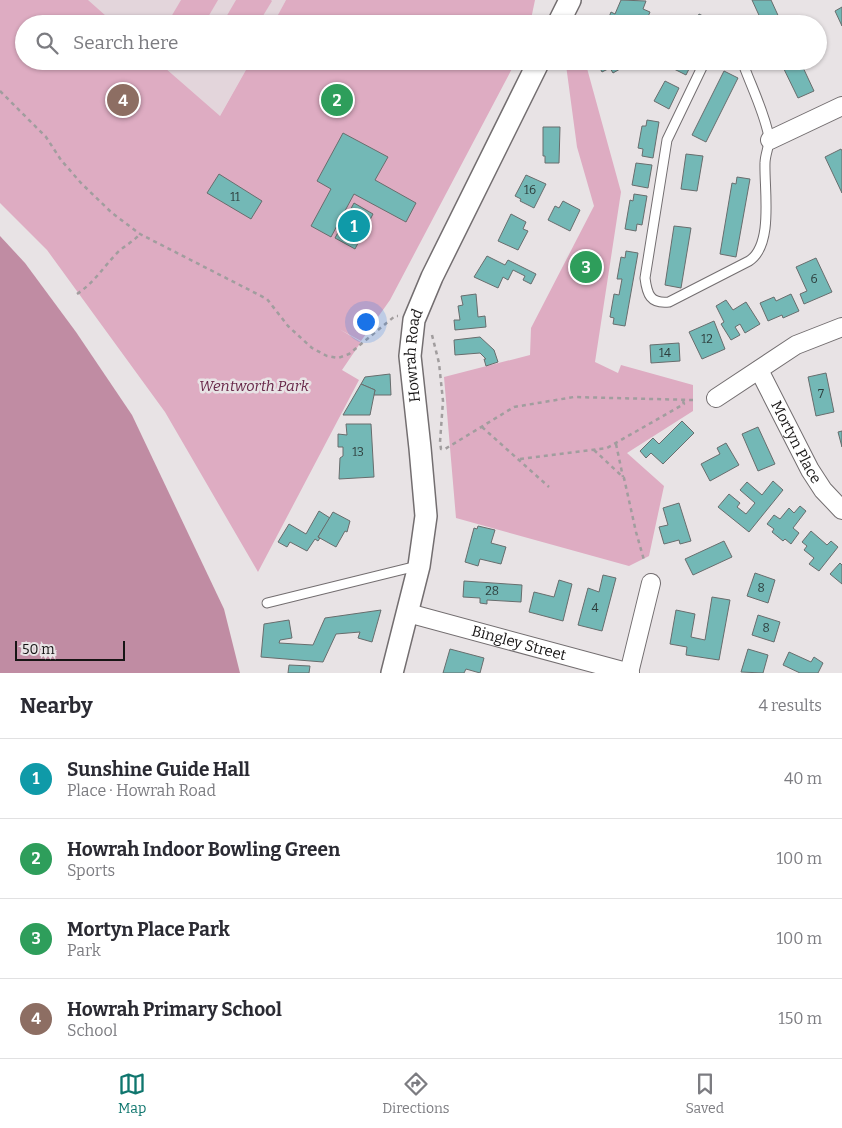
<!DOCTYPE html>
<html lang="en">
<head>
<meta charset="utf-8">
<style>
  body { margin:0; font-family:Bitter,serif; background:#f7f7f7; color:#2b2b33 }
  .scale { position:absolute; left:15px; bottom:12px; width:110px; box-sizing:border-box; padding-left:5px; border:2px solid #171515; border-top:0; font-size:14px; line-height:18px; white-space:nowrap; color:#171515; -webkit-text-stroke:4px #e8e3e5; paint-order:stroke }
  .you { position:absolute; left:365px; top:321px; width:18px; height:18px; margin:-12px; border:4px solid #fff; border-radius:50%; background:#1a73e8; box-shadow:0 0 0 8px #1a73e833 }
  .badge { display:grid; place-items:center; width:32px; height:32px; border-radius:50%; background:#0f766e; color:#fff; font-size:16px; font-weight:700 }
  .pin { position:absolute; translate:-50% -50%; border:2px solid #fff; box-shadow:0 1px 5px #0006 }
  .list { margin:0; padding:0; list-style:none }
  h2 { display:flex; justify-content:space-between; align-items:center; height:65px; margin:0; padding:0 20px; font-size:21px }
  h2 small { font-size:16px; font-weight:400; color:#7c7c81 }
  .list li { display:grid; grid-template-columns:32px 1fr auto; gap:15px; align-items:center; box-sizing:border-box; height:80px; padding:0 20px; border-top:1px solid #e1e1e2 }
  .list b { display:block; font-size:19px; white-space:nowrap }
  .list p { margin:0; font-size:16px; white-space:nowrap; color:#7c7c81 }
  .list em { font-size:16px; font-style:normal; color:#7c7c81 }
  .icon { flex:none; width:28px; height:28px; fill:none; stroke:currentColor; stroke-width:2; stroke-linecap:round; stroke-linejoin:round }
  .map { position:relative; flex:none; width:842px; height:673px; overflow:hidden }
  .search { position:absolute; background:#fff; box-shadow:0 1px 4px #0004; left:15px; right:15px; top:15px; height:55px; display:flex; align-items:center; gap:12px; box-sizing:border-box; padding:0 18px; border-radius:28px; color:#7c7c81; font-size:19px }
  .sheet { height:385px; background:#fff }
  nav { display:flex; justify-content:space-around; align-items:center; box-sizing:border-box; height:70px; border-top:1px solid #e1e1e2; background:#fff; font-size:14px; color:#7c7c81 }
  nav a { display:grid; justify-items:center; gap:2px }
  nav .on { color:#0f766e }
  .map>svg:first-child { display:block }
</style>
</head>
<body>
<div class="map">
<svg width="842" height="673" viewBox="0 0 842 673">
  <rect width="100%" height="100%" fill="#e8e3e5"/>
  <polygon fill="#e3d5db" points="0,0 286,0 273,24 24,24 24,61 251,61 213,128 0,84"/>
  <g fill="#deacc2">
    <polygon points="0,0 88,0 115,24 24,24 24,61 157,61 220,116 251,61 516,61 390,300 361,341 339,329 361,342 342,370 359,380 258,572 165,412 47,250 0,203"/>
    <polygon points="181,0 218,0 204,24 183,24 171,17"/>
    <polygon points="236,0 271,0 272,1 258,24 222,24"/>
    <polygon points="286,0 535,0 530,24 273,24"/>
    <polygon points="568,61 585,61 621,192 595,362 618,373 621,365 693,385 693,411 627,453 664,486 649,556 629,566 456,518 444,377 530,355 531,328 594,206 577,147 566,65"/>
  </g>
  <polygon fill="#c08ca3" points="0,236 25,263 76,332 132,415 224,609 240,673 0,673"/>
  <g fill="#73b8b6" stroke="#686d6d">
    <polygon points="621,0 646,1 643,9 650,12 645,24 612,24 607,22 611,12 615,14"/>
    <polygon points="752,0 771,0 782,24 763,24"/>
    <polygon points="842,7 842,26 835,11"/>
    <polygon points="699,14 713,21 712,24 694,24"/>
    <polygon points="596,61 634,61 613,73 610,68 602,72"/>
    <polygon points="675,61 693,61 686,75 672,68"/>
    <polygon points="780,61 800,61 814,91 798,98"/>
    <polygon points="724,71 738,78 706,142 692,135"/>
    <polygon points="665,81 679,88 669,109 654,101"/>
    <polygon points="647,120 659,122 653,158 642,156 643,149 638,148 642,126 646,126"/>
    <polygon points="543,127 560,127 559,163 545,163 545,156 543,156"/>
    <polygon points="343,133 388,157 375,180 416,203 406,222 354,194 331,237 311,226 331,189 317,181"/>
    <polygon points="841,149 842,151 842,193 825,157"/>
    <polygon points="686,154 703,156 697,191 681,189"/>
    <polygon points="636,163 652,165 648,188 632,185"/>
    <polygon points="219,174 262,201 251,219 207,193"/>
    <polygon points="526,175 546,184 534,208 520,201 521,199 515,196"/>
    <polygon points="737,177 750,179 736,257 720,254 732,183 736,184"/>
    <polygon points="634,194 647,196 642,225 637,224 636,231 625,229 630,200 633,201"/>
    <polygon points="563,201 580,210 570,231 548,220 555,206 559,208"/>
    <polygon points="354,203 373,214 355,249 335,238"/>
    <polygon points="511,214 526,222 523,229 528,231 518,250 498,241"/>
    <polygon points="674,226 691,228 681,288 665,285"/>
    <polygon points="626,251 638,253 625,326 613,324 614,318 610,317 614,294 619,295 622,279 617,279 621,257 625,258"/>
    <polygon points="487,256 505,265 508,260 536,274 531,284 523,280 525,276 513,270 508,280 503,277 498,288 474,277"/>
    <polygon points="816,258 832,292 804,304 800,294 807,291 796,267"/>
    <polygon points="476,294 478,317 485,316 486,327 455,330 454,320 460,320 458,306 463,305 461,296"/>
    <polygon points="791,294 799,311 783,318 782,315 768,321 760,303 774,297 776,301"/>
    <polygon points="726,300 733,310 746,302 760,324 745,333 740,324 735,327 740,335 731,340 721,324 724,322 716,306"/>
    <polygon points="714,321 725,349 702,359 689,332"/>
    <polygon points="480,337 494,350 498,362 486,366 484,359 486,359 480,353 455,355 454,340"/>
    <polygon points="679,343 680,361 651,363 650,345"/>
    <polygon points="826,373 834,412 816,416 808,377"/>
    <polygon points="390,374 391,395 374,395 375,390 361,384 365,377"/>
    <polygon points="361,384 375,390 370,415 343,415"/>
    <polygon points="682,421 694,433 663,464 651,453 646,458 640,451 653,438 659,444"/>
    <polygon points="346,424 371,424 374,477 339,479 340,458 343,456 343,447 338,447 338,434 347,435"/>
    <polygon points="758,427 775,464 758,471 742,434"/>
    <polygon points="842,431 842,447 838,432"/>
    <polygon points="726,443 739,465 710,481 701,464 720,454 717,448"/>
    <polygon points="773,481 783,490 749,532 718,507 729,494 740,503 737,507 746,514 755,503 740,490 747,482 762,495"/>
    <polygon points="679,503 691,541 680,544 679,540 664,544 659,527 668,525 663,508"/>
    <polygon points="800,506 806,511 793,528 799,533 791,544 785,539 783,541 772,532 774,529 767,524 774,515 780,519 789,508 794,513"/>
    <polygon points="319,511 330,518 318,537 320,538 318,541 315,539 307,551 290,542 287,547 278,542 289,524 306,534"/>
    <polygon points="333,512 350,521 347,532 345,531 336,547 318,537"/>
    <polygon points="478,526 495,530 491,543 506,547 501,564 480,559 478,566 465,562 474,528 477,529"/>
    <polygon points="811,531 827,545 831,541 838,547 819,571 809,564 814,558 804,550 807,546 802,542"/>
    <polygon points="724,541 732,557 693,575 685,559"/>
    <polygon points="840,563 842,565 842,584 830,574"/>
    <polygon points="755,573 775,580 768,603 747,596"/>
    <polygon points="603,575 616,578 602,631 578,625 588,588 599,592"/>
    <polygon points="559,580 572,584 563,621 529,612 534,592 554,597"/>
    <polygon points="464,581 522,585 521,602 487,600 487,604 480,603 480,598 463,597"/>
    <polygon points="712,597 730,600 719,660 686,655 687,647 670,644 676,610 695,614 691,637 705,640"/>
    <polygon points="381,610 372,642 358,638 360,632 336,634 323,662 261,657 264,624 289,620 292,638 280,640 279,643 313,645 325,618"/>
    <polygon points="758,615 780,622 774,642 752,635"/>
    <polygon points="450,649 484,658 480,673 466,669 464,673 443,673"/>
    <polygon points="748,649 768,655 763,673 741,672"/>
    <polygon points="789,652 811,662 814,657 823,663 818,673 800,673 783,665"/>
    <polygon points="289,665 310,666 309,673 288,673"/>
  </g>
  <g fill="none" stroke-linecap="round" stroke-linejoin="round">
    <defs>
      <g id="service">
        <path d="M705,61L667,140L645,278C647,294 650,304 669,302L749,261C774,245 764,189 765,163C765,154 770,145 769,137C764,111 751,86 742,61"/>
        <polyline points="267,603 417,566"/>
      </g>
      <g id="minor">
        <polyline points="770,140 842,106"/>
        <path id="s1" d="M759,370L810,470L823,490L842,510"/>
        <polyline points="716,398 796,345 842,327"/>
        <path id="s2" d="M408,613L630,673"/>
        <polyline points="629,673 651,583"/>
      </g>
      <g id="tertiary">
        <polyline points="558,24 570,0"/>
        <path id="s3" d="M392,673L419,566L426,516L420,448L410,356L414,320L432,277L539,61"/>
      </g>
    </defs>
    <use href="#service" stroke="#736e70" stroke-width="11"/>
    <use href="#minor" stroke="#736e70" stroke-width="20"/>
    <use href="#tertiary" stroke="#736e70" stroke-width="24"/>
    <g stroke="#a19d9e" stroke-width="2.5" stroke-dasharray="4 4" stroke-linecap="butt">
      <polyline points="0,91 46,137 61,160 81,183 112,213 140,234 267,299 288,326 312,348 327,356 338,358 349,354 395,316 398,316"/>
      <path d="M77,294C95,282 104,266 119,251C126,245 134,241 140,234"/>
      <polyline points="432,335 439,363 443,401 440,442 441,449 445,449 514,407 574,397 693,400"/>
      <polyline points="482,427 549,487"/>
      <polyline points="616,444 623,477"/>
      <polyline points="594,450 624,478 636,532 644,560"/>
      <polyline points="520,459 607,448 684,404 683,401"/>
    </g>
    <use href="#service" stroke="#fff" stroke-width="9"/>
    <use href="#minor" stroke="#fff" stroke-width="18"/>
    <use href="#tertiary" stroke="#fff" stroke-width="21"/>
  </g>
  <g text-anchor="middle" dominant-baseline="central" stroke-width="5" stroke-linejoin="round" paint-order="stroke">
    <g font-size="12" fill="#2e3e3d">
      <text x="530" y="190">16</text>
      <text x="235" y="197">11</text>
      <text x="814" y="279">6</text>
      <text x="707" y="339">12</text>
      <text x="665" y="353">14</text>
      <text x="821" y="394">7</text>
      <text x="358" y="452">13</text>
      <text x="761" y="588">8</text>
      <text x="492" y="591">28</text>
      <text x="595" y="608">4</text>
      <text x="766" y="628">8</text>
    </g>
    <g font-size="15" fill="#171515" stroke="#e8e3e5">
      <text stroke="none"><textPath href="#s3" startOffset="322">Howrah Road</textPath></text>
      <text stroke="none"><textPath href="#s1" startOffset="81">Mortyn Place</textPath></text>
      <text stroke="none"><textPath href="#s2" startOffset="115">Bingley Street</textPath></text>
    </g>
    <g font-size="15" font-style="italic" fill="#682849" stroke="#e8e3e5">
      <text x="254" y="386">Wentworth Park</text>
    </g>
  </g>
</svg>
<div class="scale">50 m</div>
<div class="you"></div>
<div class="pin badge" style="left:354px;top:226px;background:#0f9aa8">1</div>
<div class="pin badge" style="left:337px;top:100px;background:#2e9e5b">2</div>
<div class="pin badge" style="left:586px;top:267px;background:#2e9e5b">3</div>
<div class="pin badge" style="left:123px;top:100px;background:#8d6e63">4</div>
<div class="search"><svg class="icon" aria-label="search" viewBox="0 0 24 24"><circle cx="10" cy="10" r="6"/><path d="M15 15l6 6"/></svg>Search here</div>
</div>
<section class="sheet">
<h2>Nearby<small>4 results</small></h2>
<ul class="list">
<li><span class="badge" style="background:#0f9aa8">1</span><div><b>Sunshine Guide Hall</b><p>Place · Howrah Road</p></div><em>40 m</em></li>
<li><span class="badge" style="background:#2e9e5b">2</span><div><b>Howrah Indoor Bowling Green</b><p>Sports</p></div><em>100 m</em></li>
<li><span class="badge" style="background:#2e9e5b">3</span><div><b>Mortyn Place Park</b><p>Park</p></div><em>100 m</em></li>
<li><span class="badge" style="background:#8d6e63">4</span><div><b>Howrah Primary School</b><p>School</p></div><em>150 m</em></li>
</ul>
</section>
<nav>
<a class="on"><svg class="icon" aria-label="map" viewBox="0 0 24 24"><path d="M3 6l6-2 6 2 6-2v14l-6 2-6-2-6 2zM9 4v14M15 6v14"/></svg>Map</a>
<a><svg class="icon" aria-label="directions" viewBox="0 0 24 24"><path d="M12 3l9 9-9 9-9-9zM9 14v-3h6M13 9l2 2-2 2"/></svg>Directions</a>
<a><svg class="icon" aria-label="saved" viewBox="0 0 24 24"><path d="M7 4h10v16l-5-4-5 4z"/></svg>Saved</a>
</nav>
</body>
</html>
